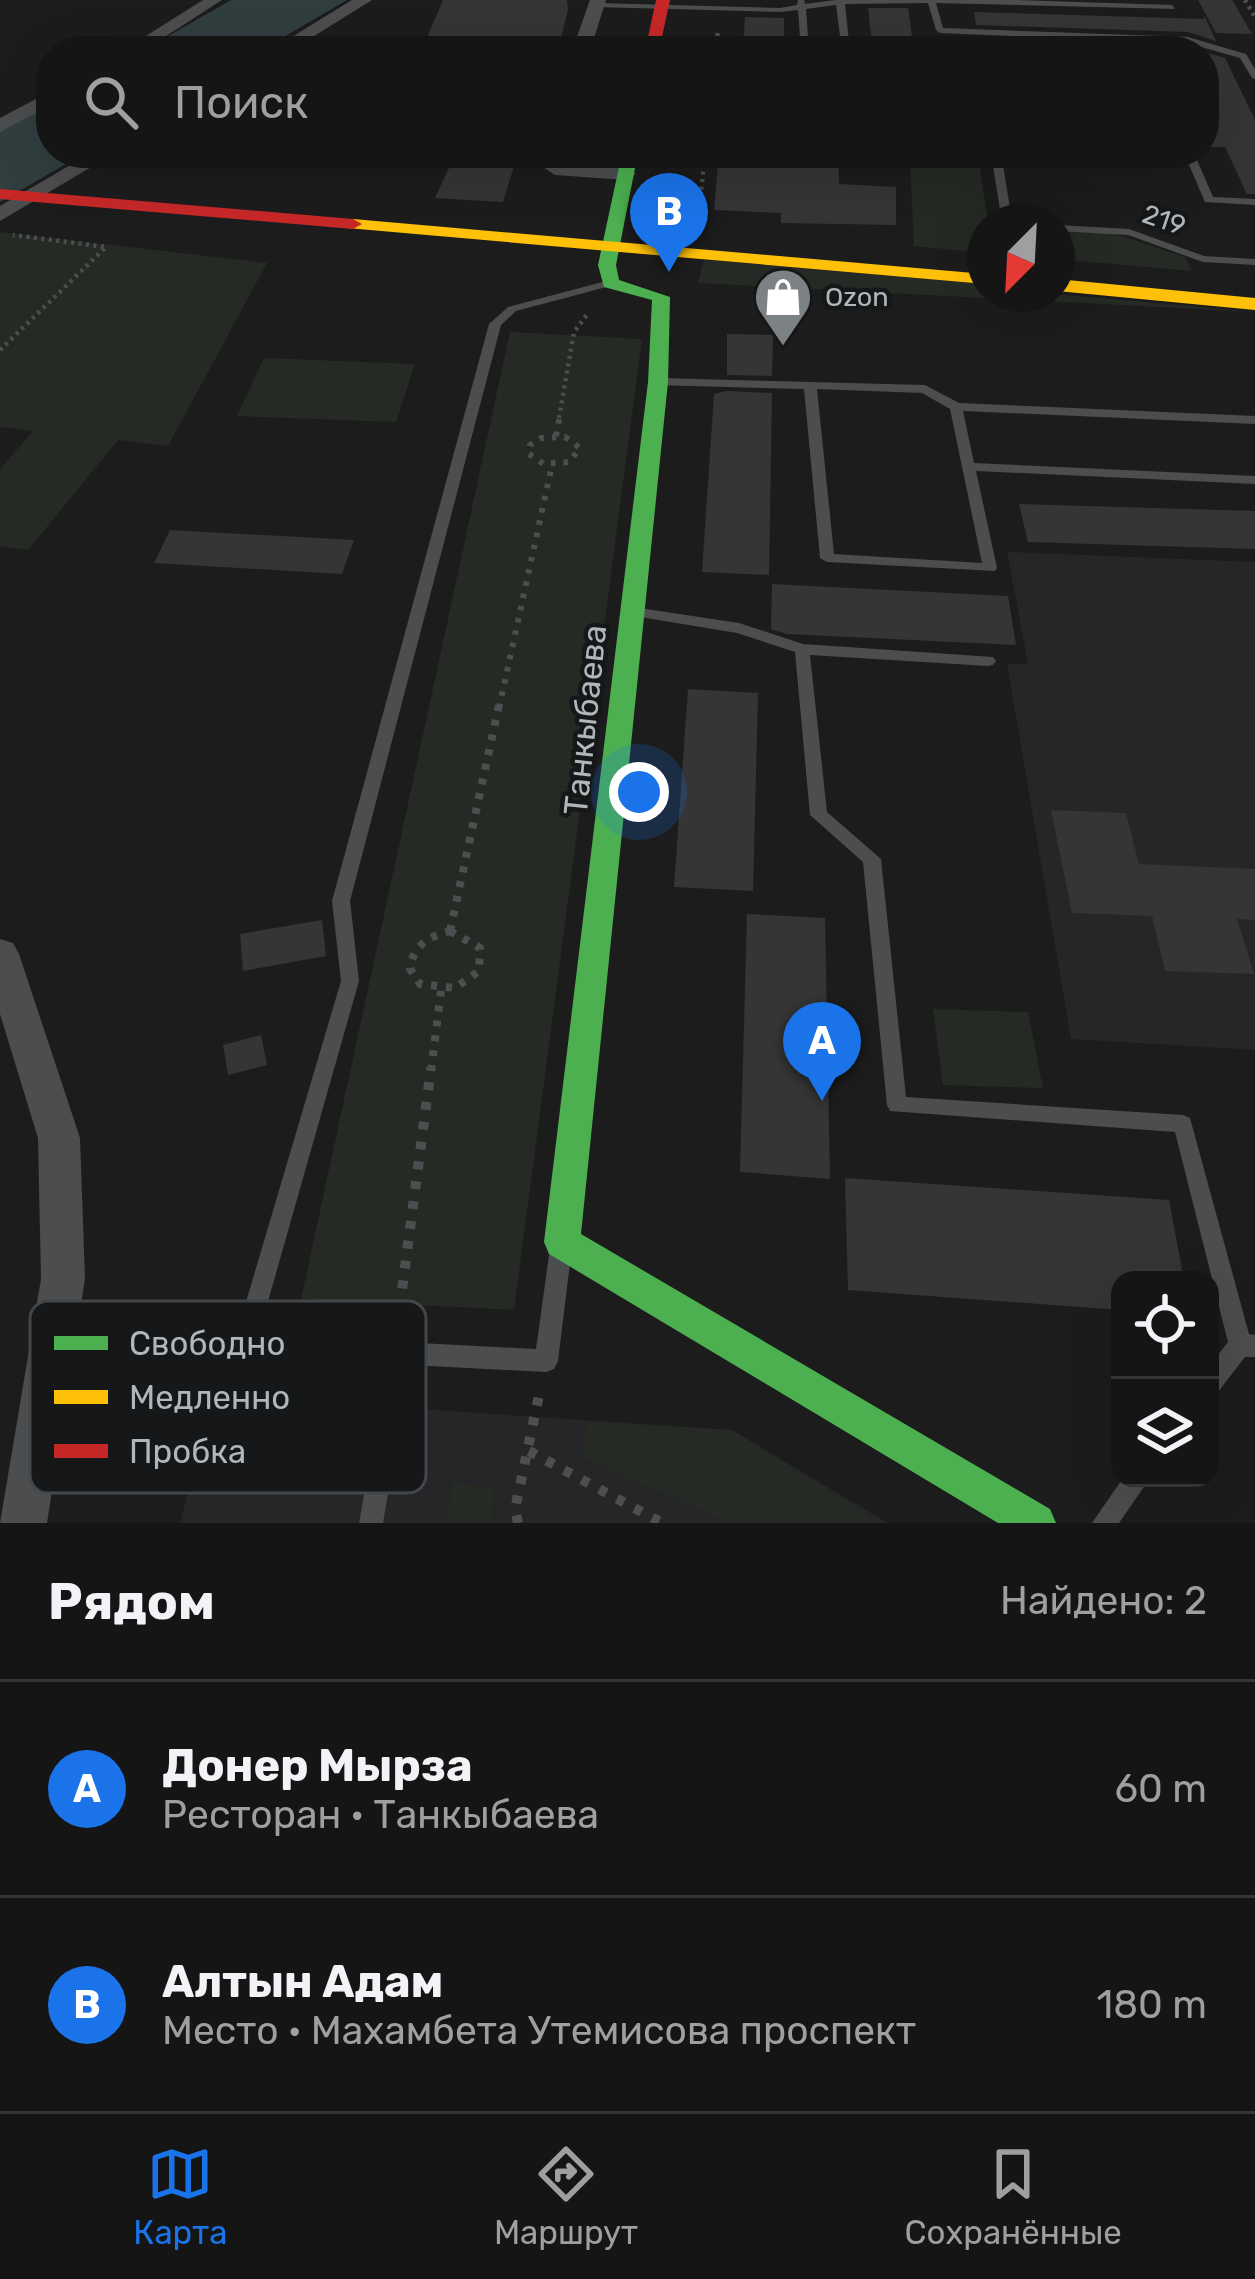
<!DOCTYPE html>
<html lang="ru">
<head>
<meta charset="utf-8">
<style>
  body { margin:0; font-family:Rubik,sans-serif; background:#222; color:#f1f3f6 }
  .controls { position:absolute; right:36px; bottom:36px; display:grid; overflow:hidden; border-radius:24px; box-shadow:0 12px 48px #0002 }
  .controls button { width:108px; height:108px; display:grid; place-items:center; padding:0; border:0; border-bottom:3px solid #343434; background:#151515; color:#f1f3f6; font:60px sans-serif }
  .compass { position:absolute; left:967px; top:204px; width:108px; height:108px; border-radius:50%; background:#151515; box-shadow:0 12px 48px #0002; rotate:204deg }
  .you { position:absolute; left:639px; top:792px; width:42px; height:42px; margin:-30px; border:9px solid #fff; border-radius:50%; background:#1a73e8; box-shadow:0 0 0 18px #1a73e833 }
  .badge { display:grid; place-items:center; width:78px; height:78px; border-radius:50%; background:#1a73e8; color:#fff; font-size:39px; font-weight:700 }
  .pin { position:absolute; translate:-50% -99px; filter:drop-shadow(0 3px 6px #0008) }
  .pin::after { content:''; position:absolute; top:63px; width:42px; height:36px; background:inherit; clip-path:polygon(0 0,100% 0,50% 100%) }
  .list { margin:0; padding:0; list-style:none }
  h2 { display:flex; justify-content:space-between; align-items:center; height:156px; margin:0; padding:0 48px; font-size:51px }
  h2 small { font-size:39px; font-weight:400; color:#9d9fa0 }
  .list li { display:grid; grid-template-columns:78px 1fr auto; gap:36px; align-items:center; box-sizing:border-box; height:216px; padding:0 48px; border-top:3px solid #343434 }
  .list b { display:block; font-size:45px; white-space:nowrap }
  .list p { margin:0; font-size:39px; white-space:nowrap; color:#9d9fa0 }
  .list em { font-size:39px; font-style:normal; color:#9d9fa0 }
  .icon { flex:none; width:66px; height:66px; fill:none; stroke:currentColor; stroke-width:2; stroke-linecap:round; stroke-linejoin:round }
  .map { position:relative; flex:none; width:1255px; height:1523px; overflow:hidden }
  .search { position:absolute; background:#151515; box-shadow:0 12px 48px #0002; left:36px; right:36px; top:36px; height:132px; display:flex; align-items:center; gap:30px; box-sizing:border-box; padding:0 42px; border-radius:48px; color:#9d9fa0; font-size:45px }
  .sheet { height:588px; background:#151515 }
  nav { display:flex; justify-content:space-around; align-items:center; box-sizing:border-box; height:168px; border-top:3px solid #343434; background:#151515; font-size:33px; color:#9d9fa0 }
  nav a { display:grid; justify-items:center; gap:6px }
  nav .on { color:#1a73e8 }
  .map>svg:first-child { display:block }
</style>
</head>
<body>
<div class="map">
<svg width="1255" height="1523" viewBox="0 0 1255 1523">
  <rect width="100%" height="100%" fill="#1c1c1c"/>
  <g fill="#262628">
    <polygon points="1007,552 1255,562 1255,1050 1071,1039 1007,664 1028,664"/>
    <polygon points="213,1395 732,1430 888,1523 180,1523"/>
  </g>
  <g fill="#252b24">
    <polygon points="910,159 979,162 988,222 985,253 914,246"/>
    <polygon points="1057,229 1116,234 1185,257 1192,271 1057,259"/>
    <polygon points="0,232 267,263 168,446 118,440 28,550 0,546 0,469 33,431 0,427"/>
    <polygon points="704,260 985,284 985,294 1057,294 1255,312 698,283"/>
    <polygon points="510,332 642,339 514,1310 301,1299"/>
    <polygon points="264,358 415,364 396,422 237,416"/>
    <polygon points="933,1009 1028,1012 1043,1088 943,1085"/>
    <polygon points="587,1422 732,1430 880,1523 731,1523 582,1457"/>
    <polygon points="452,1481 494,1489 490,1523 447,1523"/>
  </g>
  <g fill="#313e3f">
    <polygon points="231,0 347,0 260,51 142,51"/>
    <polygon points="51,102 51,153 85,153 0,202 0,131"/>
  </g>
  <g fill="#353536">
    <polygon points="443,0 567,0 568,10 560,42 426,40"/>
    <polygon points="1198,0 1232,0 1252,34 1216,33"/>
    <polygon points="868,8 908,8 914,51 873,51"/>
    <polygon points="974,12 1204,19 1204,15 1216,41 1188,32 976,25"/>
    <polygon points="745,17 784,18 784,51 743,51"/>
    <polygon points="979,39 1186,47 1199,51 982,51"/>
    <polygon points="1204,52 1225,58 1255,120 1255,194 1247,194 1225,147 1204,147"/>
    <polygon points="456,153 518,153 503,202 435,198"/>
    <polygon points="801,153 838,153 839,184 896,187 896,225 781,223 781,213 714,210 718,164 801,167"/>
    <polygon points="727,334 773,335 772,376 727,375"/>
    <polygon points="727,391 772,393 769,575 702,572 714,394"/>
    <polygon points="1019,504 1255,511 1255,549 1028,542"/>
    <polygon points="170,530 354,540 342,574 154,563"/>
    <polygon points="772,584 1008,596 1016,645 787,634 771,629"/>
    <polygon points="688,689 758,693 753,891 674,887"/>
    <polygon points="1051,810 1126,813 1139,864 1255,869 1255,920 1237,919 1254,974 1165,971 1152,916 1072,913"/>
    <polygon points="747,914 825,918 830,1179 740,1172"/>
    <polygon points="322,920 326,956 243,971 240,934"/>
    <polygon points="261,1035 267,1065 228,1075 223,1045"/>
    <polygon points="845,1178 1169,1200 1184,1280 1120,1280 1120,1310 848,1290"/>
  </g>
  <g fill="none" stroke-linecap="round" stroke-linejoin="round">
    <g stroke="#4c4e50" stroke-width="4.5" stroke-dasharray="3 4.5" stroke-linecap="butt">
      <polyline points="1245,0 1255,17"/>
      <polyline points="716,51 718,29"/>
      <polyline points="651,190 701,192 705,153"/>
      <polyline points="697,230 701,192"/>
      <polyline points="0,350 106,247 13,235"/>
      <polyline points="559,418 574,332 589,312"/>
    </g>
    <g stroke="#4c4e50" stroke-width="6" stroke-dasharray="4.5 8" stroke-linecap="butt">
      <polyline points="556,436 560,415"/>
      <polygon points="565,437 580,448 569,462 544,464 529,454 530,445 541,438"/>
      <polyline points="499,708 552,465"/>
    </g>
    <g stroke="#4c4e50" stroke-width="8" stroke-dasharray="6 9" stroke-linecap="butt">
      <polyline points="450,931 499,705"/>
      <path d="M450,931L480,948L479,971L455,988L420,984L410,969C413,945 428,937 450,931Z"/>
      <polyline points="431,1071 441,991"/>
    </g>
    <g stroke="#4c4e50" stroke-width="10" stroke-dasharray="8 12" stroke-linecap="butt">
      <polyline points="397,1328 431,1068"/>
      <polyline points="84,1418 152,1377 227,1352"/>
      <polyline points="529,1451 662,1523"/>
      <polyline points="518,1523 515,1509 541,1386"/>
    </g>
    <g fill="#4b4d4e" fill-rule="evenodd">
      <polygon points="798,0 804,0 805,4 836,0 1015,0 1172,5 1175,9 936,3 943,28 1188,37 1246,54 1255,69 1255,79 1252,78 1240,58 1187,43 940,33 936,30 928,3 845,4 850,51 842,51 836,5 806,9 809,51 801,51 798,10 780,12 596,7 592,5 596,3 780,8 797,5"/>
      <polygon points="991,153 1001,153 1010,208 1032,222 1019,222 1000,210"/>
      <polygon points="1102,153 1194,153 1213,197 1255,199 1255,205 1205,202 1186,158 1107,156"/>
      <polygon points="1057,225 1129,229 1204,256 1255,259 1255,265 1203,262 1128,235 1057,231"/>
      <path d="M610,280L614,281V285L516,311L501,325L350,901L359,981L265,1312V1336L286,1340L400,1342L536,1349L549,1255L552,1248L560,1245L568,1248L571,1255L558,1361L554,1369L546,1372L410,1365L383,1523H359L387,1364C341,1363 288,1369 245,1353L242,1345L243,1312L341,981L332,901L489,324L508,307Z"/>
      <path d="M658,378L925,385L959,403L1255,416V424L963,411L974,463L1255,476V484L976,471L997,568L995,571L827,562L820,558L804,389L654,385V379ZM817,389L922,393L950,409L982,563L834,554Z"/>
      <polygon points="633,607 739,623 803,644 993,657 996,661 993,665 988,666 810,655 827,812 881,859 906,1097 1183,1115 1190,1118 1249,1334 1255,1335 1255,1357 1245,1357 1218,1392 1210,1396 1210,1365 1228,1342 1175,1132 890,1111 887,1105 863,862 810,815 795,652 737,633 628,615 626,612 628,609"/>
      <polygon points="1123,1478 1150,1478 1119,1523 1092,1523"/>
    </g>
    <g fill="#4b4d4e" fill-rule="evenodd">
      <polygon points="203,0 222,0 143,51 122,51"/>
      <polygon points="352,0 372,0 290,51 269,51"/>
      <polygon points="590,0 606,0 590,51 572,51"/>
      <polygon points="51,91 51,105 0,132 0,118"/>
      <polygon points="91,153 115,153 0,221 0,206"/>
      <polygon points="538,153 558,153 561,163 626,168 636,174 626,180 555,175 540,165"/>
      <polygon points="0,939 13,943 19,954 80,1138 85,1279 47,1523 0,1523 41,1279 38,1138 0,1014"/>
    </g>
    <polygon fill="#4caf50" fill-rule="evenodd" points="622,153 638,153 616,265 619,280 670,297 668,382 581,1234 1050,1509 1056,1523 998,1523 549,1254 544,1242 648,382 652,300 604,287 598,265"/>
    <g fill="#ffc107" fill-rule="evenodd">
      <polygon points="353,219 985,274 985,284 347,228 347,220"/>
      <polygon points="1057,279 1255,298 1255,310 1057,291"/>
    </g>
    <g fill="#c62828" fill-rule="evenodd">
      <polygon points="656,0 670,0 659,51 645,51"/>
      <polygon points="0,189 353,219 362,224 353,229 0,199"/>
    </g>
  </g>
  <defs>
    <symbol id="shop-pin" viewBox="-11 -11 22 30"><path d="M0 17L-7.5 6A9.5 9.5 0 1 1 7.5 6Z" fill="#7c8183" stroke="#161718"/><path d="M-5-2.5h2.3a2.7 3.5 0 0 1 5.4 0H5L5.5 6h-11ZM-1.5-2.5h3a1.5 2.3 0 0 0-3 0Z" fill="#fff"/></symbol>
  </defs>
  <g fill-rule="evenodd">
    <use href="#shop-pin" x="750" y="264" width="66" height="90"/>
  </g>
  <g text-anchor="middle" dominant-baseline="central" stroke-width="9" stroke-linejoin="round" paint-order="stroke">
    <g font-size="27" fill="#afb7bb" stroke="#161718">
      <text transform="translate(1164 220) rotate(19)">219</text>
    </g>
    <g font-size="27" fill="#afb7bb" stroke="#161718" text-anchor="start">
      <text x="825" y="297">Ozon</text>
    </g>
    <g font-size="33" fill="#afb7bb" stroke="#161718">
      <text transform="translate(585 720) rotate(-84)">Танкыбаева</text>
    </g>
  </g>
  <rect x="30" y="1301" width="396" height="192" rx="18" fill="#161718" stroke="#444749" stroke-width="3"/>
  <rect x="54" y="1336" width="54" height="14" fill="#4caf50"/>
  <rect x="54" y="1390" width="54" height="14" fill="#ffc107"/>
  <rect x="54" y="1444" width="54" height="14" fill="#c62828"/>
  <g font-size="33" fill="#afb7bb">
    <text x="129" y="1355">Свободно</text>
    <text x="129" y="1409">Медленно</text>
    <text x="129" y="1463">Пробка</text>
  </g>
</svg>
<div class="controls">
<button><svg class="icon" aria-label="locate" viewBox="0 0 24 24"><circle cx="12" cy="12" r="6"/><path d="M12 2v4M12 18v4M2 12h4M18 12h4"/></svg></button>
<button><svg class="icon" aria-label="layers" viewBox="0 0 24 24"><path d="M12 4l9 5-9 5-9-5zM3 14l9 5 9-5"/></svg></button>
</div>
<svg class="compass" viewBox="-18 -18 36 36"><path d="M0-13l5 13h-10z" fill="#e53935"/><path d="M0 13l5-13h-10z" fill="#9d9fa0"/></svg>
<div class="you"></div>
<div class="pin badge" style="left:822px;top:1101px">A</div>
<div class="pin badge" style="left:669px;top:272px">B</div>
<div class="search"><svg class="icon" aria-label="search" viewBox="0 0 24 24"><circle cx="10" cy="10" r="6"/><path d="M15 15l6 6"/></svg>Поиск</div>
</div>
<section class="sheet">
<h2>Рядом<small>Найдено: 2</small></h2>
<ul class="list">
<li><span class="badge">A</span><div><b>Донер Мырза</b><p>Ресторан · Танкыбаева</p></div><em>60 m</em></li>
<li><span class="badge">B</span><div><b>Алтын Адам</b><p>Место · Махамбета Утемисова проспект</p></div><em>180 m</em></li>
</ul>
</section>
<nav>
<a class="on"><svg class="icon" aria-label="map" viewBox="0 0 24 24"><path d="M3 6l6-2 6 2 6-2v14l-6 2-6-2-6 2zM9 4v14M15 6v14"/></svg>Карта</a>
<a><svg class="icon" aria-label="directions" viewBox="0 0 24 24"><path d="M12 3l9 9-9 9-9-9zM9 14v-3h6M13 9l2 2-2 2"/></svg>Маршрут</a>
<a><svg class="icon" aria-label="saved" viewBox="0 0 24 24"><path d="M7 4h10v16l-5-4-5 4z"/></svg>Сохранённые</a>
</nav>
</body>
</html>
